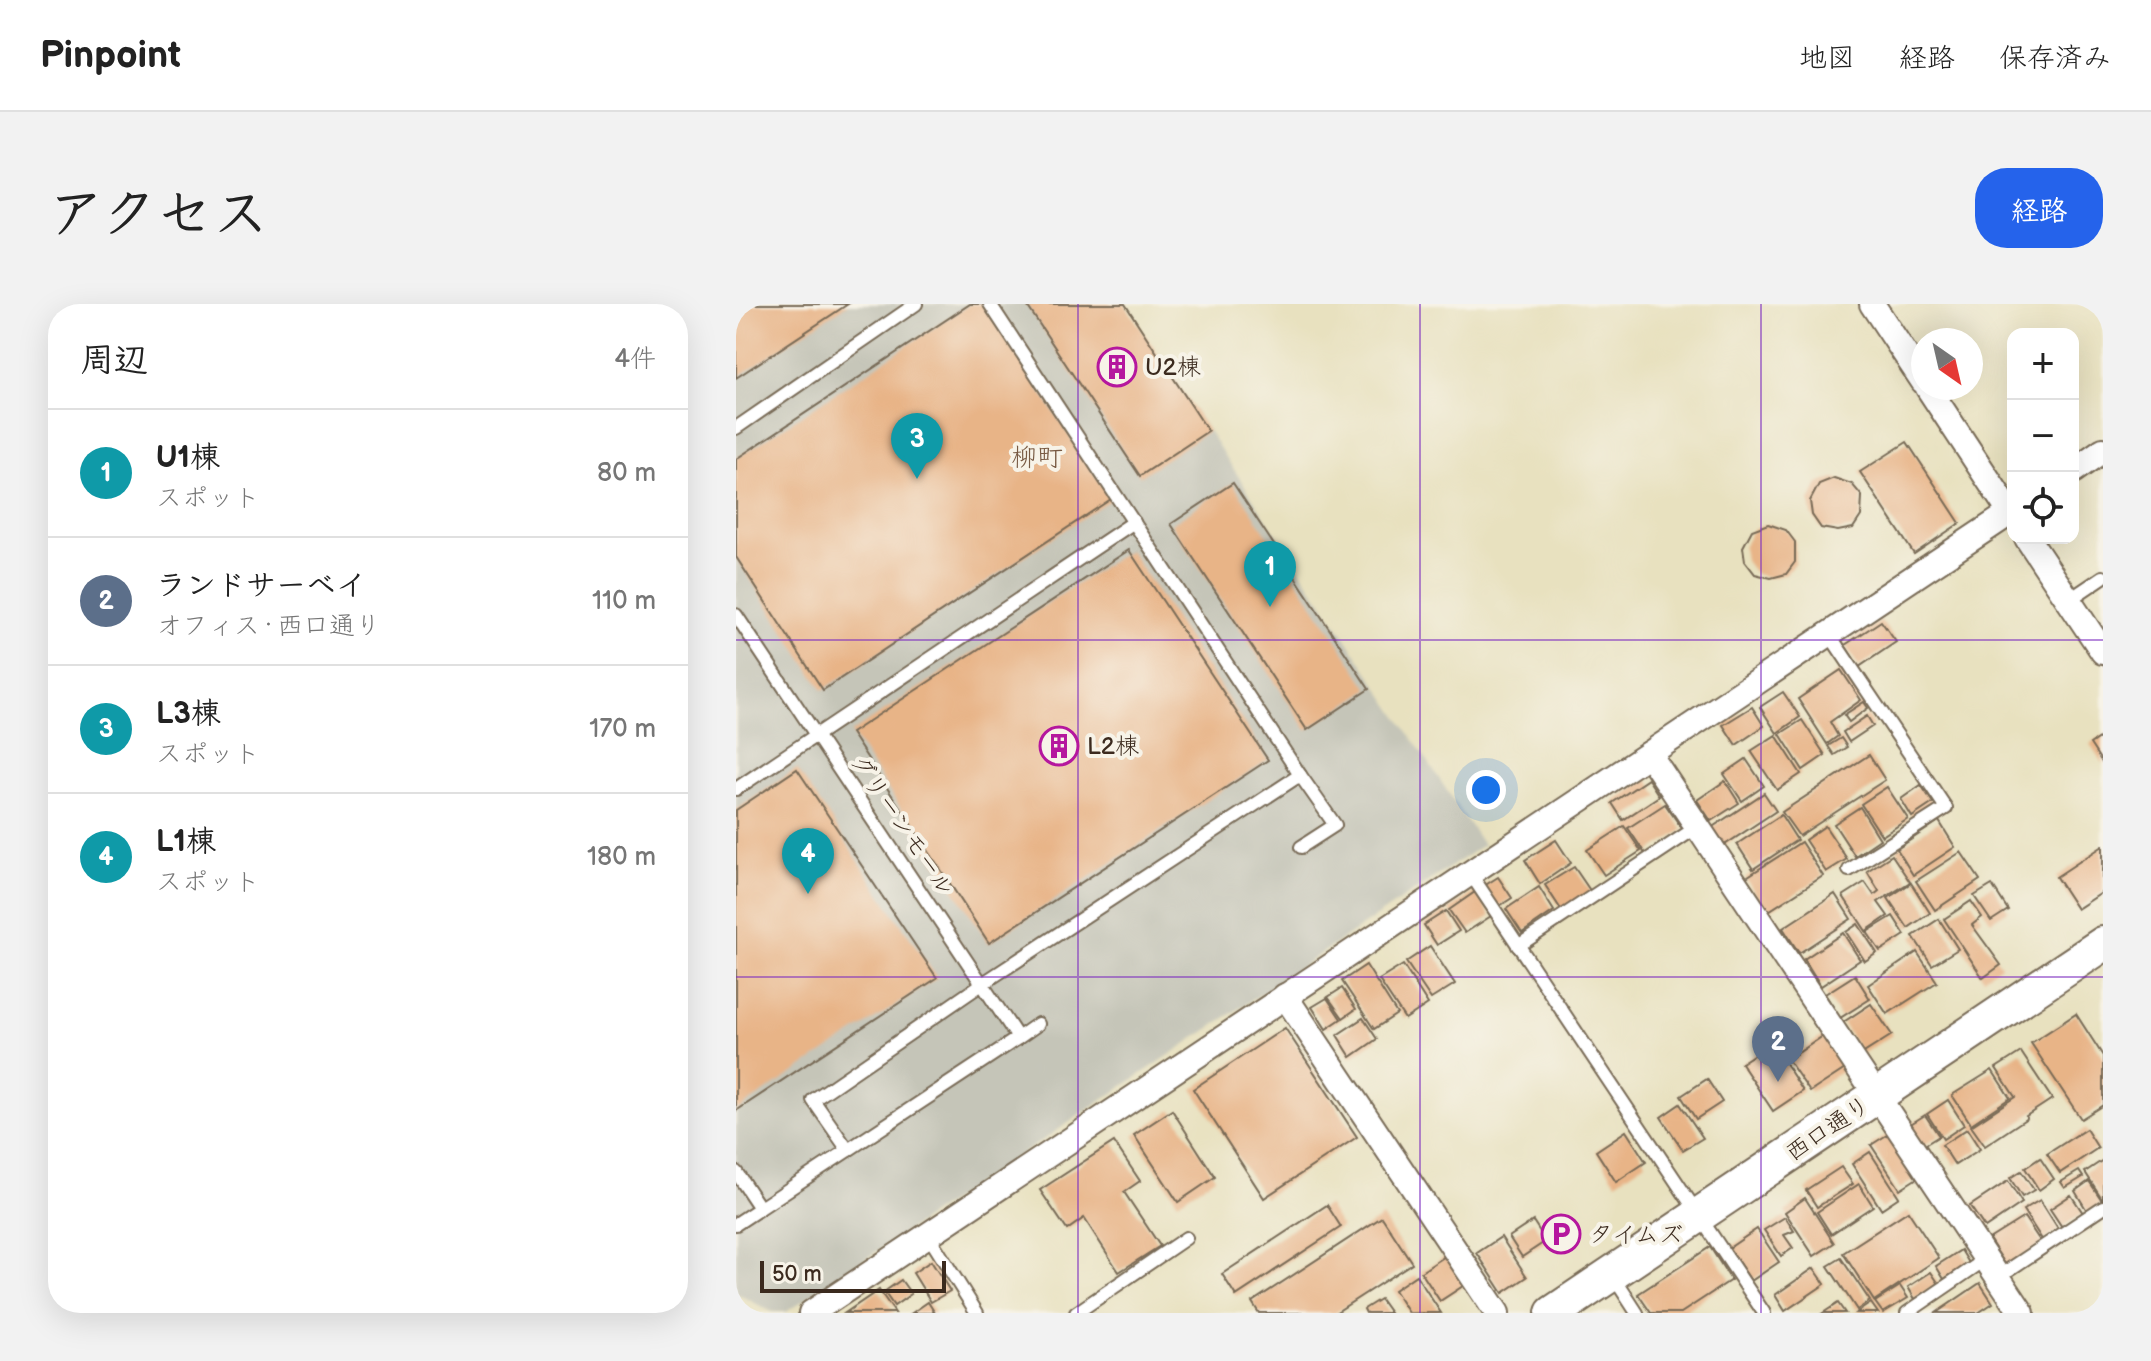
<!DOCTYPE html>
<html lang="ja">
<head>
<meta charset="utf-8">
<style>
  body { margin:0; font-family:"Balsamiq Sans","Klee One",sans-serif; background:#f2f2f2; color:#222 }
  .controls { position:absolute; right:24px; top:24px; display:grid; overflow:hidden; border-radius:16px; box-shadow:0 8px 32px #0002 }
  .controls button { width:72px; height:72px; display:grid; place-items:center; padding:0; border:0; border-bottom:2px solid #e0e0e0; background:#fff; color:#222; font:40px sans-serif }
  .compass { position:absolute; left:1175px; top:24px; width:72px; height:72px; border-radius:50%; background:#fff; box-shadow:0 8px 32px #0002; rotate:146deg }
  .scale { position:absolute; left:24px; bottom:20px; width:186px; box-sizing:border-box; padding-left:8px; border:4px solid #3b2a1e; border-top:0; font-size:22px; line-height:28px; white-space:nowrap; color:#3b2a1e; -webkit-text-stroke:6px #f7f3e8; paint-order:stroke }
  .you { position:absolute; left:750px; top:486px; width:28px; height:28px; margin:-20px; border:6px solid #fff; border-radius:50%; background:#1a73e8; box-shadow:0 0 0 12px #1a73e833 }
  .badge { display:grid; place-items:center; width:52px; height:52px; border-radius:50%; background:#2563eb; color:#fff; font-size:26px; font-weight:700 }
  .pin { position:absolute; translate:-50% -66px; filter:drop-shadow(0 2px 4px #0008) }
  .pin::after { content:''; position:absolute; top:42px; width:28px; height:24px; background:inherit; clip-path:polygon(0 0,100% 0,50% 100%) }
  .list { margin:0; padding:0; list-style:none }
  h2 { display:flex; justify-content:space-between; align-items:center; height:104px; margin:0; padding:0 32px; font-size:34px }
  h2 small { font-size:26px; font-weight:400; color:#767676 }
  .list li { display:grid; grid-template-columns:52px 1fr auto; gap:24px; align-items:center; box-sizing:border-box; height:128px; padding:0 32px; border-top:2px solid #e0e0e0 }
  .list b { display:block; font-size:30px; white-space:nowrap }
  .list p { margin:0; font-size:26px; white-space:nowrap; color:#767676 }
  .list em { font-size:26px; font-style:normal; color:#767676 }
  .icon { flex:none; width:44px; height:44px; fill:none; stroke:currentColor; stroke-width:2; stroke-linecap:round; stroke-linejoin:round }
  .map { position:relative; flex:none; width:1367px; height:1009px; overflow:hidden; border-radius:32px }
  header { display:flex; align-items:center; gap:48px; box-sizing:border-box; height:112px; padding:0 40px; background:#fff; border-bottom:2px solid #e0e0e0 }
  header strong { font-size:38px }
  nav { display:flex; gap:44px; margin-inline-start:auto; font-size:28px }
  .intro { display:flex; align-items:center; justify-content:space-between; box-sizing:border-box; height:192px; padding:0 48px }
  h1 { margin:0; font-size:56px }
  .button { padding:20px 36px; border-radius:32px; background:#2563eb; color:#fff; font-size:28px; font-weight:700 }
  main { display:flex; gap:48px; padding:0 48px }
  aside { flex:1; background:#fff; border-radius:32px; box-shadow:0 8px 32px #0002 }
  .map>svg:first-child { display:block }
</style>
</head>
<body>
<header>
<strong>Pinpoint</strong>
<nav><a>地図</a><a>経路</a><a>保存済み</a></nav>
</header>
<div class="intro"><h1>アクセス</h1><a class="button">経路</a></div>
<main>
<aside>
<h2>周辺<small>4件</small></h2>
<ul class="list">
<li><span class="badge" style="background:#0f9aa8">1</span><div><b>U1棟</b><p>スポット</p></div><em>80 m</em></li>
<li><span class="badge" style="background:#5c6f8a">2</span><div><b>ランドサーベイ</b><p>オフィス · 西口通り</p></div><em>110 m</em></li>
<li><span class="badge" style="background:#0f9aa8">3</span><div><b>L3棟</b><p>スポット</p></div><em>170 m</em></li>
<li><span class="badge" style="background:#0f9aa8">4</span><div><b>L1棟</b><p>スポット</p></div><em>180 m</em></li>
</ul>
</aside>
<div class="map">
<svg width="1367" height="1009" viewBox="0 0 1367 1009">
  <rect width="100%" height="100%" fill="#f7f3e8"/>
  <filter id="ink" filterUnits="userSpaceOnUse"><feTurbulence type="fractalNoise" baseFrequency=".0125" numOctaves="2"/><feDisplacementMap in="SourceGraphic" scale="16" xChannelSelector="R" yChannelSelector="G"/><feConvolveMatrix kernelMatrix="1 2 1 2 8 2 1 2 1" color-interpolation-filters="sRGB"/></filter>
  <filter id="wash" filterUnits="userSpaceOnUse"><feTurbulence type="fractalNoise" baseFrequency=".006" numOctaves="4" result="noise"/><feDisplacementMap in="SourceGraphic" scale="32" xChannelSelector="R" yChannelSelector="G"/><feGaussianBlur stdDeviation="1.8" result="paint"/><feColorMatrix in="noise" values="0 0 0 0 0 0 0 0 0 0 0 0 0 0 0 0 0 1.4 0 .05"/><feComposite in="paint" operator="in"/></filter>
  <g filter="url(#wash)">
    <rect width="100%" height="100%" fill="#e8e1bf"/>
    <polygon fill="#c5c5b8" points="0,0 388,0 747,541 50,1008 36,1008 0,989"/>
    <g id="blocks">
      <g fill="#e8b487">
        <polygon points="0,0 112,0 0,74"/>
        <polygon points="234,0 247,0 375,195 87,386 0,253 0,155"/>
        <polygon points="290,0 389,0 472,127 404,172"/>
        <polygon points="1171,138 1224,219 1178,250 1124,168"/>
        <polygon points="1098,174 1116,180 1126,192 1125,212 1117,224 1102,227 1085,224 1076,211 1074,197 1083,180"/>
        <polygon points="497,179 633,385 571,426 435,220"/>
        <polygon points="1032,220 1050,226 1059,238 1059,258 1050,270 1035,274 1019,270 1009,257 1007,243 1016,226"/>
        <polygon points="393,246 532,456 253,639 115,429"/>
        <polygon points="1145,317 1160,338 1123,363 1109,341"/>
        <polygon points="1105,366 1125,396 1094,418 1102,432 1091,440 1062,395"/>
        <polygon points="1047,388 1064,413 1041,429 1024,403"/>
        <polygon points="1128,398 1132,404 1113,418 1108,411"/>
        <polygon points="1016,403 1028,422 1000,441 987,421"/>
        <polygon points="1131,412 1137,422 1113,438 1107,428"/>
        <polygon points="1066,416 1089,451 1067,466 1044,430"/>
        <polygon points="1040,431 1065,470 1041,486 1015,447"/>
        <polygon points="1367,431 1367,460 1354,440"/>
        <polygon points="1105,434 1111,443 1098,451 1092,442"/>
        <polygon points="1133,451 1149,476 1063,532 1046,508"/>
        <polygon points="1010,455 1028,482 1006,497 988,470"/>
        <polygon points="61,465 201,674 0,807 0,506"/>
        <polygon points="912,475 923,492 887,516 876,499"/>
        <polygon points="989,477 1003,499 975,517 961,496"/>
        <polygon points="1185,481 1197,499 1176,513 1165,495"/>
        <polygon points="1151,483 1172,515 1146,532 1125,500"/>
        <polygon points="1028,489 1040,507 987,542 975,524"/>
        <polygon points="929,500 947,526 910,551 892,524"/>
        <polygon points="1124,503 1144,535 1119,552 1098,520"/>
        <polygon points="1045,511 1061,536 1017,565 1001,540"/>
        <polygon points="1203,517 1219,543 1177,571 1161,545"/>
        <polygon points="888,522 905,547 868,571 851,546"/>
        <polygon points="1089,522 1111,555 1090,568 1069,536"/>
        <polygon points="820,536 835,559 804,580 789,556"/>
        <polygon points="1065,538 1087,572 1031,608 1009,574"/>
        <polygon points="1367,542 1367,588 1341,605 1320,573"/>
        <polygon points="1225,548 1244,576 1199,606 1180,577"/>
        <polygon points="1156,551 1174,578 1142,598 1152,612 1130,627 1107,592 1129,578 1138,591 1143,587 1131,567"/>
        <polygon points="838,563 855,588 826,607 809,581"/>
        <polygon points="762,573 776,594 762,603 748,582"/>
        <polygon points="1175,579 1194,609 1172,624 1152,594"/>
        <polygon points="1256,581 1272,606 1255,617 1238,592"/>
        <polygon points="803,583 818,607 786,629 770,605"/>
        <polygon points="739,588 755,612 729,629 713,606"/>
        <polygon points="1099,590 1115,615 1063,649 1047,624"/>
        <polygon points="1235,597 1246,613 1236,621 1265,661 1247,674 1208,615"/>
        <polygon points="710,607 723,627 701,641 688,621"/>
        <polygon points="1157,612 1169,631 1144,647 1131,628"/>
        <polygon points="1203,615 1222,645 1196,661 1177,632"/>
        <polygon points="1122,620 1141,649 1129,657 1110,628"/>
        <polygon points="1107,629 1124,656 1085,682 1068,655"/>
        <polygon points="694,642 719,680 695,695 670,658"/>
        <polygon points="1181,648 1201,678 1151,710 1132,681"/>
        <polygon points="630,661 661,710 638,725 606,677"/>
        <polygon points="667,661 692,700 669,715 643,676"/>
        <polygon points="1119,671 1134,695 1104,714 1089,690"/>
        <polygon points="606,684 620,705 607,714 592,693"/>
        <polygon points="591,694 605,715 590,725 576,703"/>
        <polygon points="1135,700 1156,731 1126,750 1106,719"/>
        <polygon points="1340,710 1367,752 1367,801 1345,815 1295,739"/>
        <polygon points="627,714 641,735 615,753 601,731"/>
        <polygon points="549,724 621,833 528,894 457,785"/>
        <polygon points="1087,732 1109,765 1074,788 1052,756"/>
        <polygon points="1036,739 1067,787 1037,807 1005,759"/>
        <polygon points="1285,748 1316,795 1290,812 1291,814 1249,842 1235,822 1279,793 1260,764"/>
        <polygon points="1256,766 1274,794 1235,820 1216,791"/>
        <polygon points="971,775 986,798 960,815 945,792"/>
        <polygon points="1212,796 1228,821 1207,835 1191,810"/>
        <polygon points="944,800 967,834 947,846 925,813"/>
        <polygon points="436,806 479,873 442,898 398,831"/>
        <polygon points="1189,811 1203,832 1187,842 1173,821"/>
        <polygon points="1231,825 1244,845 1219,861 1206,841"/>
        <polygon points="1350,825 1362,844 1324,869 1311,850"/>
        <polygon points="890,827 910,858 880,878 860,847"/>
        <polygon points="1157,827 1186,871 1164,885 1135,841"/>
        <polygon points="378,838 404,877 388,888 424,942 383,968 348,914 331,926 304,886"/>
        <polygon points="1134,848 1163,893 1145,905 1116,860"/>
        <polygon points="1304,854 1318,875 1303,886 1289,864"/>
        <polygon points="1367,856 1367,896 1349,868"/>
        <polygon points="1105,863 1117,880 1081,903 1070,886"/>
        <polygon points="1285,867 1298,886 1286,893 1274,874"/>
        <polygon points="1343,867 1347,873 1329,884 1325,878"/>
        <polygon points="1272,877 1286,899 1249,924 1234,902"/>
        <polygon points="1353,877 1367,898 1353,910 1339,887"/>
        <polygon points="1123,880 1137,902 1095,930 1081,908"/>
        <polygon points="1335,891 1347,909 1326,923 1314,905"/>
        <polygon points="1069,894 1098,939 1078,952 1049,908"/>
        <polygon points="1304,896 1323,926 1307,937 1287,906"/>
        <polygon points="591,901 605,923 500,992 486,970"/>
        <polygon points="1172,907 1203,954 1138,997 1107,949"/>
        <polygon points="646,913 676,959 599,1009 523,1009 516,998"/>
        <polygon points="1049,913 1058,927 1048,931 1057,944 1045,952 1028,926"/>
        <polygon points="1288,913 1306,940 1271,963 1253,935"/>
        <polygon points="797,917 810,937 786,953 773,933"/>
        <polygon points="1021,925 1043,958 1015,977 993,944"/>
        <polygon points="765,933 791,973 767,989 741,949"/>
        <polygon points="974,943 995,976 945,1009 915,1009 902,990"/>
        <polygon points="1225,946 1233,959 1208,975 1200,962"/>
        <polygon points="711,951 730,980 704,997 685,968"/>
        <polygon points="1105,954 1134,997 1121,1006 1092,962"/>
        <polygon points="195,957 214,987 195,998 177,969"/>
        <polygon points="1078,964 1089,980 1049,1007 1039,991"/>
        <polygon points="1195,968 1203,980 1179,995 1172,983"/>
        <polygon points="680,971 705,1009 673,1009 658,986"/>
        <polygon points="165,976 175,990 158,1002 148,988"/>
        <polygon points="1244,979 1257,999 1242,1009 1200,1009"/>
        <polygon points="1164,982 1172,994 1147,1009 1139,998"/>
        <polygon points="143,986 159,1009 109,1009"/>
        <polygon points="644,995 654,1009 630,1009 628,1005"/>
        <polygon points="192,998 199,1009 176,1009"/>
        <polygon points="1102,999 1109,1009 1087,1009"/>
        <polygon points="1135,999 1142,1009 1120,1009"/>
      </g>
    </g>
  </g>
  <g filter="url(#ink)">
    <use href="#blocks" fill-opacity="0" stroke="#786a56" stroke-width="2"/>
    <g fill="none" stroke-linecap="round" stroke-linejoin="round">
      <defs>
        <g id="service">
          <polyline points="254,0 564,471 599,521 565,543"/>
          <polyline points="0,124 180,0"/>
          <polyline points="1333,296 1367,273"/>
          <polyline points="0,311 282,734 302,720"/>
          <polyline points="1093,330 1210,504 1113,566"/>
          <polyline points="0,485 398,218"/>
          <polyline points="734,569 1028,1009"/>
          <polyline points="782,642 961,523"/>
          <polyline points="112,846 77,796 246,680 564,471"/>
          <polyline points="0,868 24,904"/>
          <polyline points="0,920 282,734"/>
          <polyline points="192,931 241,1009"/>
          <polyline points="877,972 901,1009"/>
          <polyline points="1262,973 1367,903"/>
          <polyline points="340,1009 450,934"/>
          <polyline points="1171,1009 1250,955"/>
        </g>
        <g id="minor">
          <polyline points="1136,0 1187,77"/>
          <polyline points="1192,84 1277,213"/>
          <polyline points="1337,167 1367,146"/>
          <polyline points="1291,234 1367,348"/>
          <polyline points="913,450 1286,1009"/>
          <polyline points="549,692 761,1009"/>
          <polyline points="75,1009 1277,207"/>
        </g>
        <polyline id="secondary" points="817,1009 1367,640"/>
      </defs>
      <use href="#service" stroke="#786a56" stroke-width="16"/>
      <use href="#minor" stroke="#786a56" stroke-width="28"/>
      <use href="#secondary" stroke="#786a56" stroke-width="38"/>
      <use href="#service" stroke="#fff" stroke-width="12"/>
      <use href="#minor" stroke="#fff" stroke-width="24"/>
      <use href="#secondary" stroke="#fff" stroke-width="34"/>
    </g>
  </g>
  <path fill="none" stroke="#7b2cbf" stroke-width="2" stroke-opacity="0.55" d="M342,0V1009M684,0V1009M1025,0V1009M0,336H1367M0,673H1367"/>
  <defs>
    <symbol id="building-ring" viewBox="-11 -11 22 22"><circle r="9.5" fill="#f7f3e8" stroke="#b5179e" stroke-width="1.5"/><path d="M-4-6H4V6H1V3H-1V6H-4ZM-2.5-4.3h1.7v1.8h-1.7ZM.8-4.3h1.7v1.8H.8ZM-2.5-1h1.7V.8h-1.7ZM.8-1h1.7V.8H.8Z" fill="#b5179e"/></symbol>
    <symbol id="parking-ring" viewBox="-11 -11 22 22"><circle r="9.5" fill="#f7f3e8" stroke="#b5179e" stroke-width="1.5"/><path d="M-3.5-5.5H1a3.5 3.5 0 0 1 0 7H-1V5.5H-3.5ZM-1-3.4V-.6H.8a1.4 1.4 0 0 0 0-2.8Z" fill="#b5179e"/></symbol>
  </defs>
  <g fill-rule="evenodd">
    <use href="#building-ring" x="359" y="41" width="44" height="44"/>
    <use href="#building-ring" x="301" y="420" width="44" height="44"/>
    <use href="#parking-ring" x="803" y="908" width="44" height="44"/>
  </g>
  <g text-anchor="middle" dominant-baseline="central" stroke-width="8" stroke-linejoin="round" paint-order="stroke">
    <g font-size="24" fill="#3b2a1e" stroke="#f7f3e8" text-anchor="start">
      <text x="409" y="63">U2棟</text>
      <text x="351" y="442">L2棟</text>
      <text x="853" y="930">タイムズ</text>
    </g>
    <g font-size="24" fill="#3b2a1e" stroke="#f7f3e8">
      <text transform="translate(166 521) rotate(56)">グリーンモール</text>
      <text transform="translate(1092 825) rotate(-34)">西口通り</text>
    </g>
    <g font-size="26" fill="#785a43" stroke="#f7f3e8">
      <text x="301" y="154">柳町</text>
    </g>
  </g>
</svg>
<div class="controls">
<button>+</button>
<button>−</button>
<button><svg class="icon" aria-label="locate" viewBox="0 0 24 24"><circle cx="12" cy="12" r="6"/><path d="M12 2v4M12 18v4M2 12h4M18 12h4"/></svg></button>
</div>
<svg class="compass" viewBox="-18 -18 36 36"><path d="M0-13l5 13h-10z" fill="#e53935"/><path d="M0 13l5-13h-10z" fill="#767676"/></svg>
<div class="scale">50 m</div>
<div class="you"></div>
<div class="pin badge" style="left:534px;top:303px;background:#0f9aa8">1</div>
<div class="pin badge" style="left:1042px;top:778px;background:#5c6f8a">2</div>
<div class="pin badge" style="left:181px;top:175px;background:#0f9aa8">3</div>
<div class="pin badge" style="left:72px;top:590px;background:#0f9aa8">4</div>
</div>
</main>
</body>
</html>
